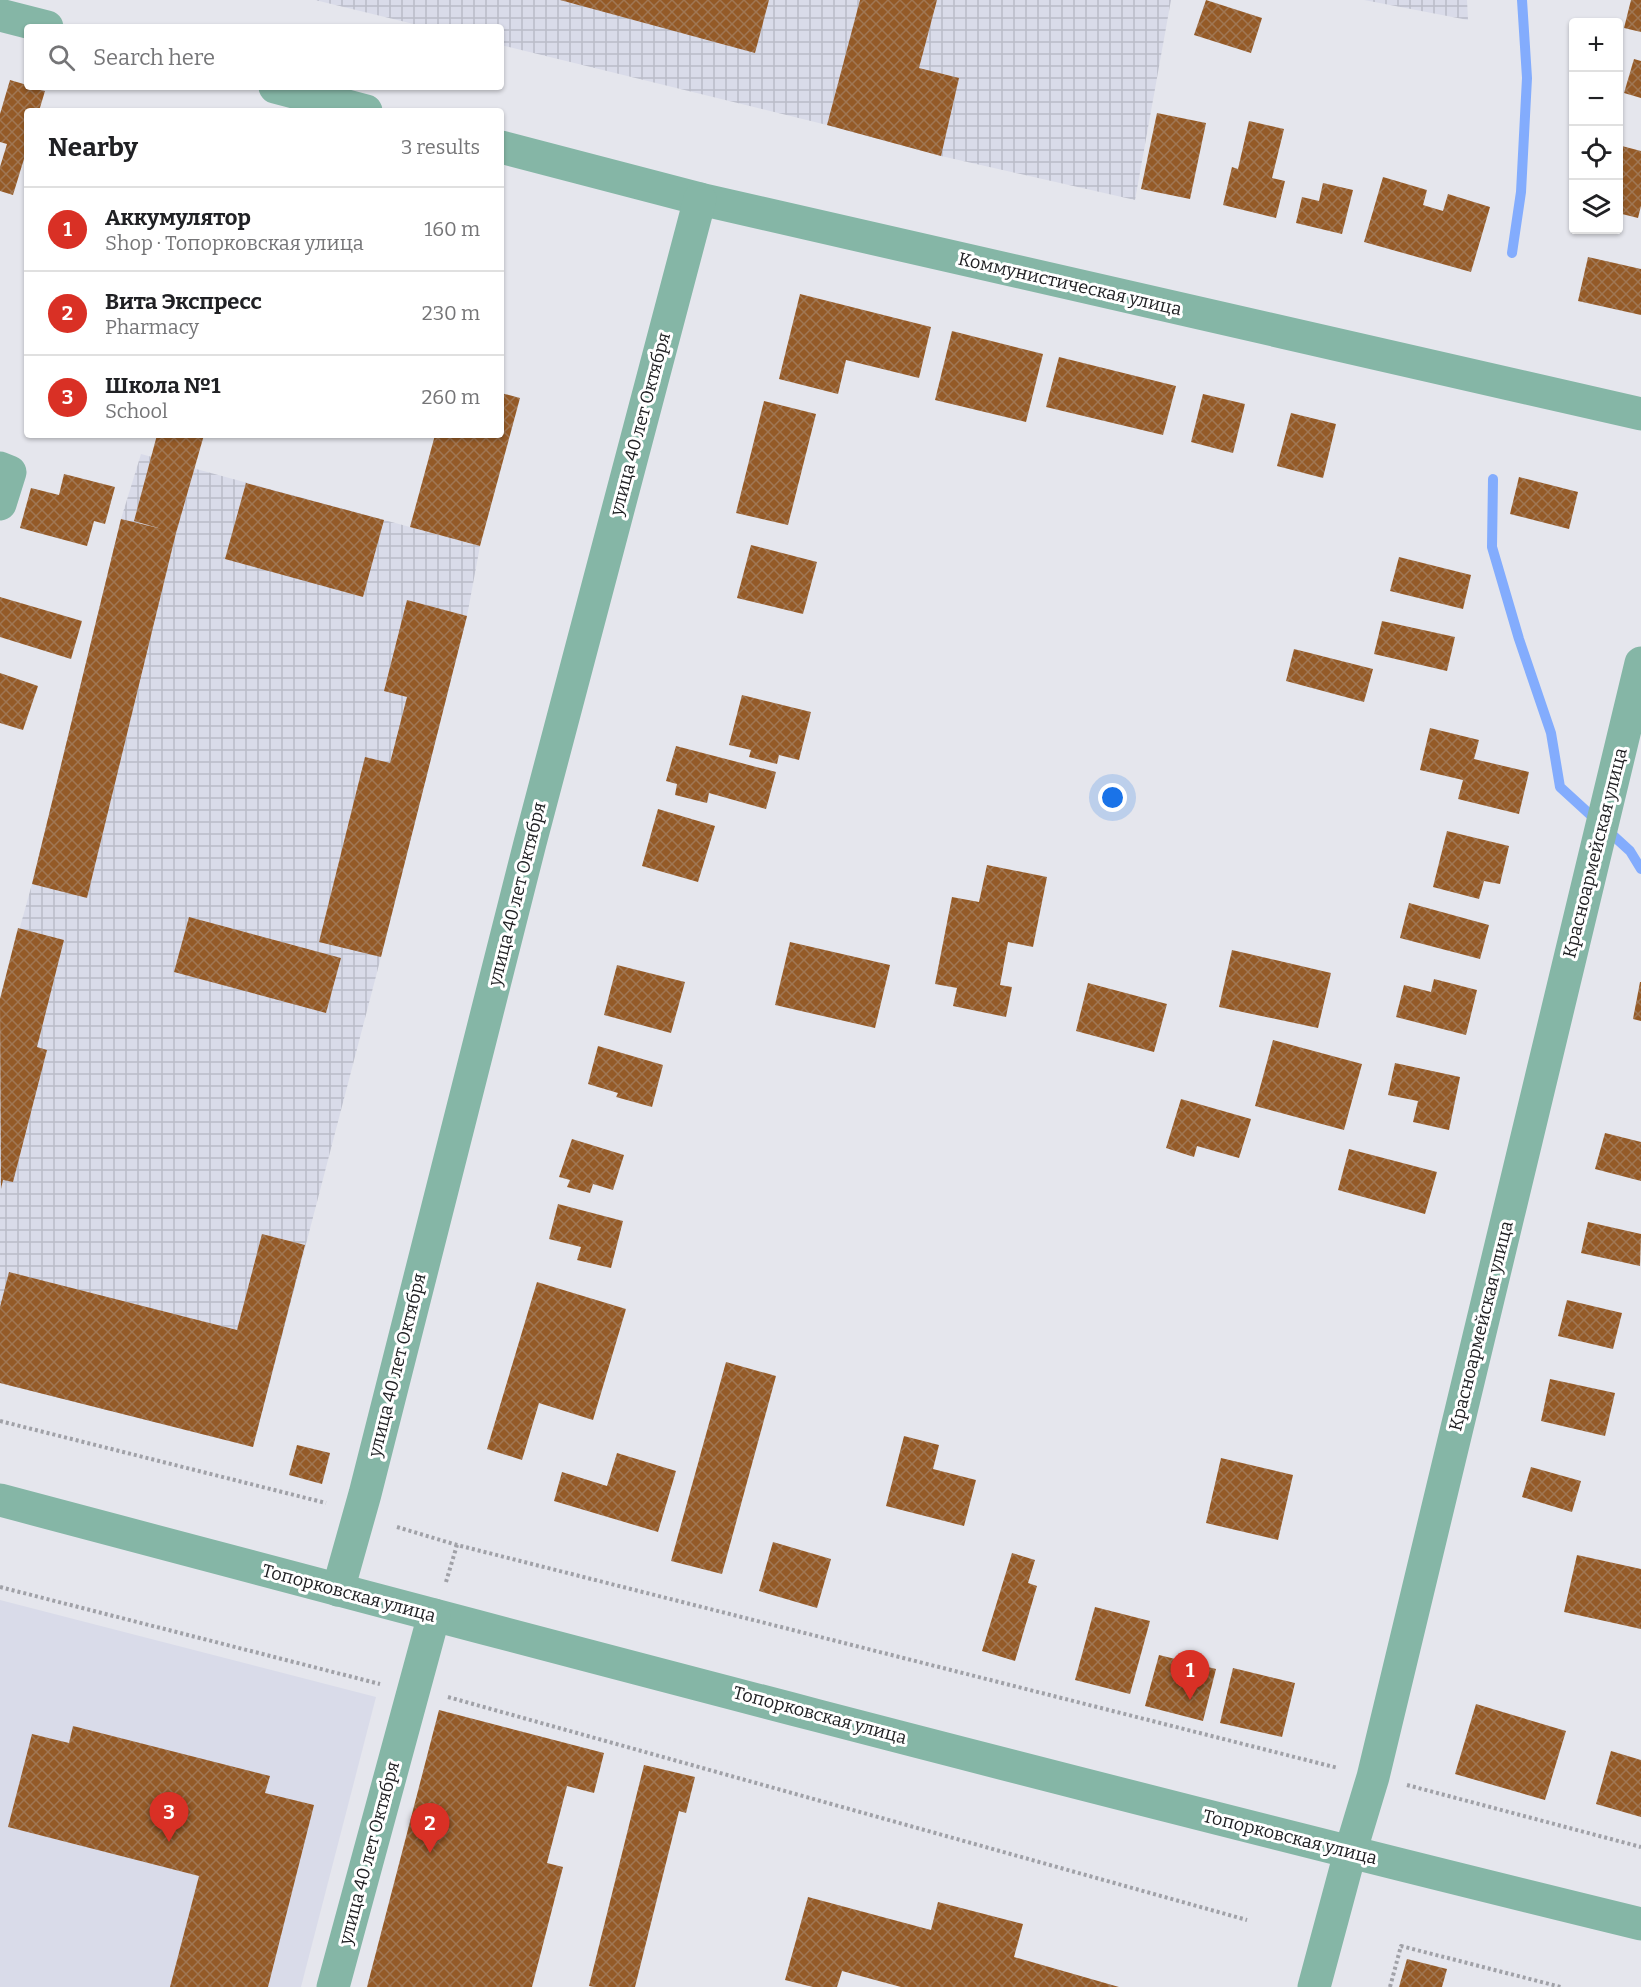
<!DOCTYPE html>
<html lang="en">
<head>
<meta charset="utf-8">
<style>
  body { margin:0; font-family:Bitter,serif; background:#f6f6f6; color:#202124 }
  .controls { position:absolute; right:18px; top:18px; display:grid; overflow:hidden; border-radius:6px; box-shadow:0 2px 4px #0004 }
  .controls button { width:54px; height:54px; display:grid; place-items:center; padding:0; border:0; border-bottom:2px solid #e0e0e0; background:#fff; color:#202124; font:30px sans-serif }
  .you { position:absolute; left:1113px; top:798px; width:21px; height:21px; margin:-15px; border:4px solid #fff; border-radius:50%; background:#1a73e8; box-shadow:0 0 0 9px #1a73e833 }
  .badge { display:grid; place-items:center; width:39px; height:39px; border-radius:50%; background:#d93025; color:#fff; font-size:20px; font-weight:700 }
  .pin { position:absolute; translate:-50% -50px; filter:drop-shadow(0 2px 3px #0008) }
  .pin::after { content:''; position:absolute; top:32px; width:21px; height:18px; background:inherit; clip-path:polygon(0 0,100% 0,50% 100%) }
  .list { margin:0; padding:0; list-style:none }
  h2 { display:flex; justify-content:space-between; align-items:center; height:78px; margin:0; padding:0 24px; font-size:26px }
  h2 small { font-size:20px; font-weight:400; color:#757577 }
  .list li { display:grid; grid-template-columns:39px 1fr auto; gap:18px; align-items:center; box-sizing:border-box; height:84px; padding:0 24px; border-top:2px solid #e0e0e0 }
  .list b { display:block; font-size:22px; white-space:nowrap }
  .list p { margin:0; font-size:20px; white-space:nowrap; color:#757577 }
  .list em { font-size:20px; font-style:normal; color:#757577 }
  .icon { flex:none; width:33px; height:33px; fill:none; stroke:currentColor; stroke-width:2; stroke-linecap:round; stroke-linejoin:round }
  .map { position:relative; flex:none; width:1641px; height:1987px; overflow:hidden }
  .search { position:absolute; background:#fff; box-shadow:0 2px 4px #0004; left:24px; top:24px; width:480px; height:66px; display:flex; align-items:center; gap:15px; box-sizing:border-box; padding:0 21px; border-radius:6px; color:#757577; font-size:22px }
  .panel { position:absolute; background:#fff; box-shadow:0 2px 4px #0004; left:24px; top:108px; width:480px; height:330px; border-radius:6px }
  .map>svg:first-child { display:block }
</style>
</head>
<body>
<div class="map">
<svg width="1641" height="1987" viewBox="0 0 1641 1987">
  <defs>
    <pattern id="industrial-grid" width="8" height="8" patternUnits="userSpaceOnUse" patternTransform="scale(1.5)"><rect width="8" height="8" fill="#d9dbe9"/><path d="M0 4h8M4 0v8" fill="none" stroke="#babcc8"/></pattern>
    <pattern id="building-cross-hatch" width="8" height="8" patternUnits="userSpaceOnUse" patternTransform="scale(1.5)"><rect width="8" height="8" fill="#945a27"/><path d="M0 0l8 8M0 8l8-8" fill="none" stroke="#a07754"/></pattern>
  </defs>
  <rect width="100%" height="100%" fill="#e5e6ed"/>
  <polygon fill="#d9dbe9" points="0,1600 376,1697 301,1987 0,1987"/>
  <g fill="url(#industrial-grid)">
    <polygon points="315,0 1171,0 1135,200 941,156 827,125 501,45 501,27 426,27"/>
    <polygon points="1364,0 1467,0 1468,20"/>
    <polygon points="141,454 480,546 467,616 381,957 253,1447 0,1383 0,999 32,884 121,519"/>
  </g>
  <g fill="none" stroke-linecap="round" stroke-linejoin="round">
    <g stroke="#83acfd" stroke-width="10">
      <polyline points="1512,253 1521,192 1527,78 1522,0"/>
      <polyline points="1493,479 1492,547 1519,639 1551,733 1560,787 1630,851 1641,869"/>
    </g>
  </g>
  <g fill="url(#building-cross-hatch)">
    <polygon points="560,0 769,0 755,53"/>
    <polygon points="860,0 937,0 919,68 959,78 941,156 827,125"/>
    <polygon points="1206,0 1262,18 1251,53 1194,35"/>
    <polygon points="1631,0 1641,0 1641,32 1624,28"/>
    <polygon points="1634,59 1641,61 1641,98 1624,93"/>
    <polygon points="10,80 27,85 27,87 45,91 39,111 27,111 27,149 13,195 0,191 0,167 7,144 0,142 0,114"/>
    <polygon points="1157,113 1206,123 1190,199 1141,189"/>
    <polygon points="1249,121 1284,129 1272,178 1285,181 1276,218 1223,205 1232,167 1238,169"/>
    <polygon points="1618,145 1641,151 1641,206 1638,218 1618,213"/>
    <polygon points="1383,177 1427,190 1423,205 1443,211 1448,194 1490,207 1471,272 1364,242"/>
    <polygon points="1323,183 1353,190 1342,234 1296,223 1302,197 1319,201"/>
    <polygon points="1588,257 1641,269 1641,315 1578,301"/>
    <polygon points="800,294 931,327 919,378 846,360 838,394 779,379"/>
    <polygon points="952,331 1043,354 1026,422 935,400"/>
    <polygon points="1059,357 1176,386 1163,435 1046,407"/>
    <polygon points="501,393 520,398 480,546 410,527 435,435 501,435"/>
    <polygon points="1203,394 1245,404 1233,453 1191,442"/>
    <polygon points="764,401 816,414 788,525 736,513"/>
    <polygon points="1291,413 1336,424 1323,478 1277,466"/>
    <polygon points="157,435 204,435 176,533 87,898 32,884 121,519 162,529 134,521"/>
    <polygon points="64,474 115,487 105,524 94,521 87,546 20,528 31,488 59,495"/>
    <polygon points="1519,477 1578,492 1569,529 1510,514"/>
    <polygon points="246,483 384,520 363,597 225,559"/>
    <polygon points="751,545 817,562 803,614 737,598"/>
    <polygon points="1399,557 1471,575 1463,609 1390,591"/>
    <polygon points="0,597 82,621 71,659 0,637"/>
    <polygon points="407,600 467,616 381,957 319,942 365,757 390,763 407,697 384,691"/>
    <polygon points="1382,621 1455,637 1447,671 1374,654"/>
    <polygon points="1294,649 1373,669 1364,702 1286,681"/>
    <polygon points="0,673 38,686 23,730 0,723"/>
    <polygon points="742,695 811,712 799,760 779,755 777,764 749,757 751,750 729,745"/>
    <polygon points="1430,728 1479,740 1474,759 1529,772 1519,814 1458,799 1463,780 1420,770"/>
    <polygon points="676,746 776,772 766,809 709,793 707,803 675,795 677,784 666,781"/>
    <polygon points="658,809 715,826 698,882 642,866"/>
    <polygon points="1447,831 1509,846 1500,884 1484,881 1479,899 1433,887"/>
    <polygon points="987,865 1047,877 1033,947 1008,942 1000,985 1012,987 1006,1017 953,1006 957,988 935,984 952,897 979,902"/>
    <polygon points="1409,903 1489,925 1480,959 1400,938"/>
    <polygon points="189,917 341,958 326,1013 174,972"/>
    <polygon points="18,928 64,940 37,1047 47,1050 13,1182 3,1180 1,1189 0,999"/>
    <polygon points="790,942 890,965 875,1028 775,1005"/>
    <polygon points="1232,950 1331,973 1318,1028 1219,1007"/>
    <polygon points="617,965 685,982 671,1033 604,1015"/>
    <polygon points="1434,979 1477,990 1466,1035 1396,1017 1404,985 1431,992"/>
    <polygon points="1640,982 1641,982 1641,1021 1633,1019"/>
    <polygon points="1088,983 1167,1004 1154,1052 1076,1031"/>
    <polygon points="1273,1040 1362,1064 1344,1130 1255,1106"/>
    <polygon points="598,1046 663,1065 652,1107 616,1097 618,1093 588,1084"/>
    <polygon points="1395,1063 1460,1077 1449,1130 1413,1122 1418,1101 1388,1095"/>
    <polygon points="1181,1099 1251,1119 1239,1158 1197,1146 1194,1157 1166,1148"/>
    <polygon points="1605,1133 1641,1142 1641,1181 1595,1169"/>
    <polygon points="572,1139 624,1155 613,1190 593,1184 590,1193 567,1187 570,1180 559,1177"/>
    <polygon points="1349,1149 1437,1172 1425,1214 1338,1190"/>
    <polygon points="558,1204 623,1221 611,1268 577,1260 581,1247 549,1239"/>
    <polygon points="1588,1222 1641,1234 1640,1266 1581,1253"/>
    <polygon points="262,1234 305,1245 253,1447 0,1383 0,1307 9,1272 237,1330"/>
    <polygon points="537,1282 626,1309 593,1420 539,1403 522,1460 487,1449"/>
    <polygon points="1567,1300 1622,1313 1613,1349 1558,1336"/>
    <polygon points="726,1362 776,1376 722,1574 671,1561"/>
    <polygon points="1550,1379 1615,1393 1605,1436 1541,1421"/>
    <polygon points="904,1436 939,1445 933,1469 976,1480 964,1526 886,1506"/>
    <polygon points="297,1445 330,1453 322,1484 289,1475"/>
    <polygon points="617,1453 676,1471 658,1532 554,1501 562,1472 607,1486"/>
    <polygon points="1221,1458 1293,1475 1278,1540 1206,1523"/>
    <polygon points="1531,1467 1581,1481 1572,1512 1522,1497"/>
    <polygon points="773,1542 831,1559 817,1608 759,1591"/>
    <polygon points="1012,1553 1035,1560 1028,1583 1037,1586 1015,1661 982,1651"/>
    <polygon points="1577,1555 1641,1569 1641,1629 1564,1612"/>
    <polygon points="1095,1607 1150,1621 1130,1694 1075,1680"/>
    <polygon points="1159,1655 1216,1669 1203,1721 1145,1706"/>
    <polygon points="1233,1668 1295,1683 1282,1737 1220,1723"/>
    <polygon points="1476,1704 1566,1731 1545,1800 1455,1774"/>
    <polygon points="439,1710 604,1753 594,1793 567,1786 547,1863 563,1867 532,1987 367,1987"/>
    <polygon points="73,1726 270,1776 265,1793 314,1805 268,1987 170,1987 199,1876 8,1827 32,1734 69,1743"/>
    <polygon points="1611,1751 1641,1760 1641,1817 1596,1804"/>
    <polygon points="644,1765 695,1777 686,1813 679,1811 635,1987 594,1987 589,1986"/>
    <polygon points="808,1897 931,1930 938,1902 1023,1924 1014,1957 1119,1987 901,1987 842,1971 837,1987 813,1987 785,1980"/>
    <polygon points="1407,1959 1447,1969 1442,1987 1399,1987"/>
  </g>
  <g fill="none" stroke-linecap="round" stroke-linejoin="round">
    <g stroke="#a0a1a7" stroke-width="4" stroke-dasharray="3 3" stroke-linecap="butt">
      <polyline points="0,1421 326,1503"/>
      <polyline points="397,1527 457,1545 1338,1768"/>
      <polyline points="446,1582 457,1545"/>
      <polyline points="0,1587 380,1684"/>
      <polyline points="448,1697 1247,1920"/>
      <polyline points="1407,1785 1641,1847"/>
      <polyline points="1390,1987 1401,1946 1561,1987"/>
    </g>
    <g stroke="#85b6a6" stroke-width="33">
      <polyline points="0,15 47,27"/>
      <polyline points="275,87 366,111"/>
      <polyline points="501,147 700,199 1641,414"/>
      <polyline points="0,468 10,472 0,504"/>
      <path d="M0,1500C546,1645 1092,1790 1641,1924"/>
      <polyline points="338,1590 365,1494 530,843 700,199"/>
      <polyline points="333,1987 434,1615"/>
      <polyline points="1314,1987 1350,1853 1373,1777 1641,663"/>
    </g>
  </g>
  <g text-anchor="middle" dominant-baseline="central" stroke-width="6" stroke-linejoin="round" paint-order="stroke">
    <g font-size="18" fill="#202023" stroke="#fff">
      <text transform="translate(1070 284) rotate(13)">Коммунистическая улица</text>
      <text transform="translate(640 424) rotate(-75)">улица 40 лет Октября</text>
      <text transform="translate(1595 853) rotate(-76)">Красноармейская улица</text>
      <text transform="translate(517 894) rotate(-76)">улица 40 лет Октября</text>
      <text transform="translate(1481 1326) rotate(-76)">Красноармейская улица</text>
      <text transform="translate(397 1365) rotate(-76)">улица 40 лет Октября</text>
      <text transform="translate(349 1593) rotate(15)">Топорковская улица</text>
      <text transform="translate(820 1715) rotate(15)">Топорковская улица</text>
      <text transform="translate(1290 1837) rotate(14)">Топорковская улица</text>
      <text transform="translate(369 1853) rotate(-75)">улица 40 лет Октября</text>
    </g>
  </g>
</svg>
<div class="controls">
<button>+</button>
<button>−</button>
<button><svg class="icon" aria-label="locate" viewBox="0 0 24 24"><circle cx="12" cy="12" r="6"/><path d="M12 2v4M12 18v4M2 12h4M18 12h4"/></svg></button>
<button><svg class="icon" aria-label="layers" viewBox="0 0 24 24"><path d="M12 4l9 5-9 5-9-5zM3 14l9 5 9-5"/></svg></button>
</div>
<div class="you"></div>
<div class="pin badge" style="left:1190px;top:1700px">1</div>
<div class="pin badge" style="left:430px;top:1853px">2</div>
<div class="pin badge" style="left:169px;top:1842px">3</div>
<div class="search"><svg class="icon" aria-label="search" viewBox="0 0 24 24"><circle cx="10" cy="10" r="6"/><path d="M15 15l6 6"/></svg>Search here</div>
<section class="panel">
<h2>Nearby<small>3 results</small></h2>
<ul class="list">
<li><span class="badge">1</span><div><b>Аккумулятор</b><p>Shop · Топорковская улица</p></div><em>160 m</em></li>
<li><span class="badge">2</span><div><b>Вита Экспресс</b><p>Pharmacy</p></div><em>230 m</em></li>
<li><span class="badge">3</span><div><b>Школа №1</b><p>School</p></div><em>260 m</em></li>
</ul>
</section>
</div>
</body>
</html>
